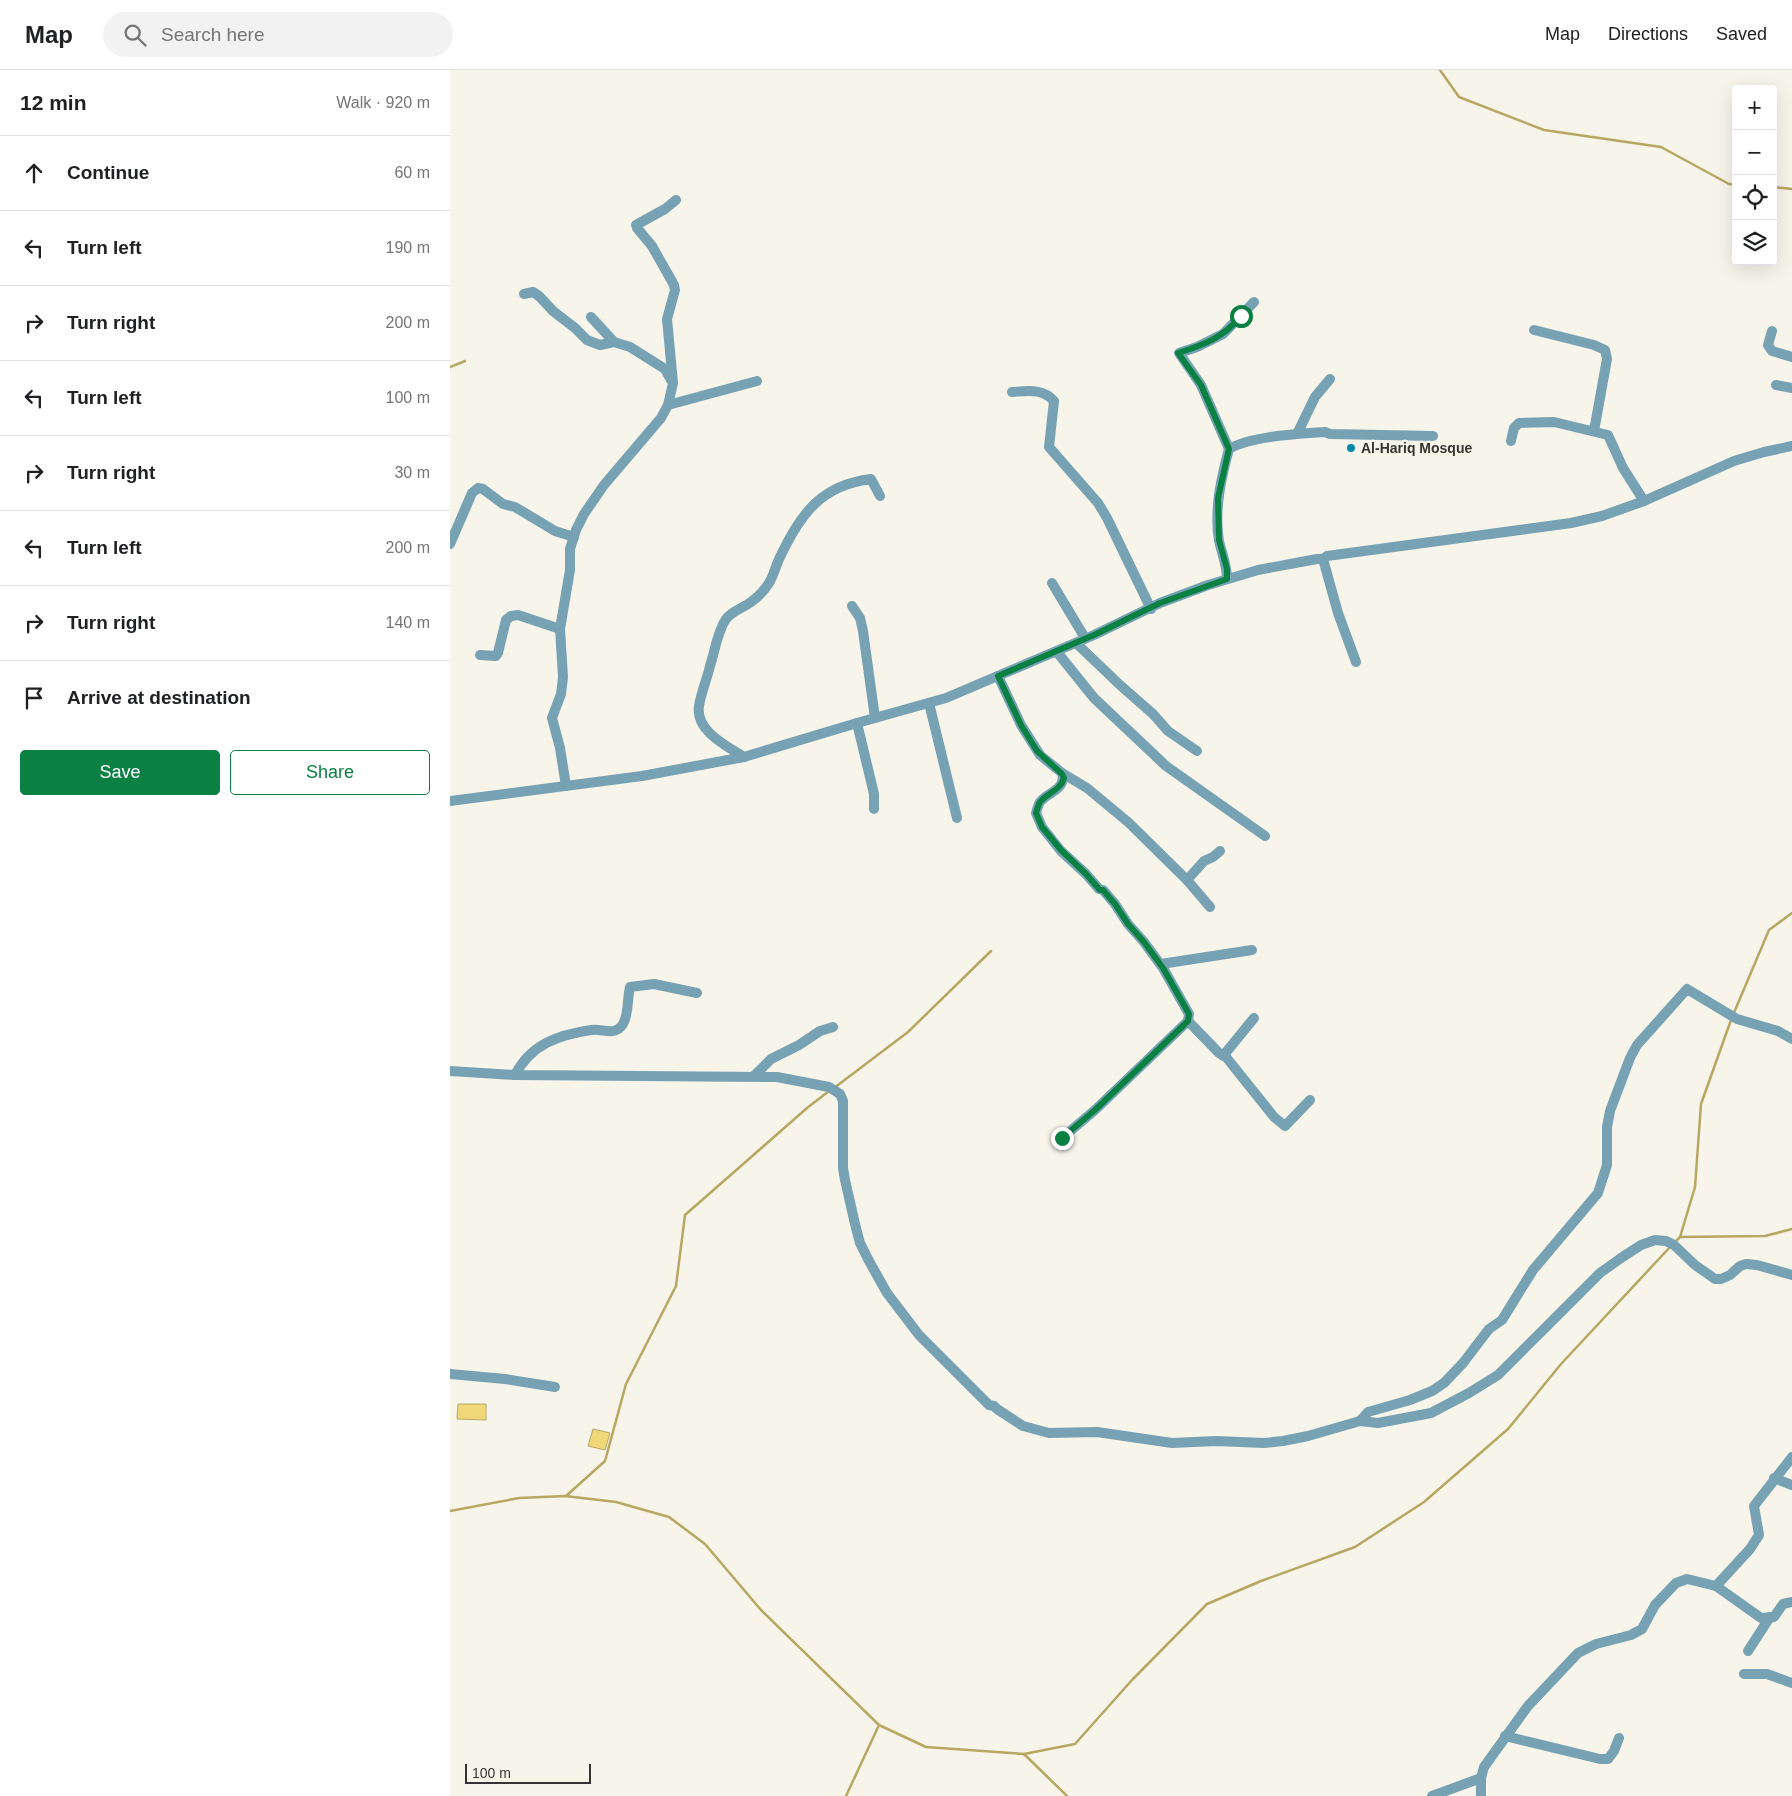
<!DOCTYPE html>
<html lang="en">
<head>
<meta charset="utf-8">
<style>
  body { margin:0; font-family:Helvetica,sans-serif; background:#f2f2f2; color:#202124 }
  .controls { position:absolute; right:15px; top:15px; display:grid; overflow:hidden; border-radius:5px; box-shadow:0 5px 20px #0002 }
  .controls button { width:45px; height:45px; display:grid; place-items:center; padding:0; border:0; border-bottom:1px solid #e0e0e0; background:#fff; color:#202124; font:25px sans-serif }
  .scale { position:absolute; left:15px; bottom:12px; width:126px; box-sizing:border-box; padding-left:5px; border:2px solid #353430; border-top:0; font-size:14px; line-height:18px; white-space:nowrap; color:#353430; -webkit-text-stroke:4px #f7f4ea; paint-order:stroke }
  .stop { position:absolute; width:15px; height:15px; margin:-11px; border:4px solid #0b8043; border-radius:50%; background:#fff }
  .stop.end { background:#0b8043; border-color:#fff; box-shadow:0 1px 5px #0008 }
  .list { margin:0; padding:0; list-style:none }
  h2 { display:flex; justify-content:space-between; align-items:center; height:65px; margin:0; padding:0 20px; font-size:21px }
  h2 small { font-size:16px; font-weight:400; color:#757577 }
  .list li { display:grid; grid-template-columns:32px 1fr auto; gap:15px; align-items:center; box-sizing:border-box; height:75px; padding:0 20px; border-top:1px solid #e0e0e0 }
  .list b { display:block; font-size:19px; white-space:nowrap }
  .list em { font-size:16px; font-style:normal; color:#757577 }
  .actions { display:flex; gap:10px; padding:15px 20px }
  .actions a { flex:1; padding:11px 0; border:1px solid #0b8043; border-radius:5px; text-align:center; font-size:18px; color:#0b8043 }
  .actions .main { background:#0b8043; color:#fff }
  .icon { flex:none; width:28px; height:28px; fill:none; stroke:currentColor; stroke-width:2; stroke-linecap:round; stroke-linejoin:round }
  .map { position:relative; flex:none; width:1342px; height:1726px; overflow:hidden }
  header { display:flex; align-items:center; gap:30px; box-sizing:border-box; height:70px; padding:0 25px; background:#fff; border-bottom:1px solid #e0e0e0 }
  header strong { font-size:24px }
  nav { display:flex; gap:28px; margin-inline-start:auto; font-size:18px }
  .search { width:350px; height:45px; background:#f2f2f2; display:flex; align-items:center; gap:12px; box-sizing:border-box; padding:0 18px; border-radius:28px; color:#757577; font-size:19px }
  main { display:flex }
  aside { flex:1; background:#fff }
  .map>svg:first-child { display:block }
</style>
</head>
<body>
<header>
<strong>Map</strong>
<div class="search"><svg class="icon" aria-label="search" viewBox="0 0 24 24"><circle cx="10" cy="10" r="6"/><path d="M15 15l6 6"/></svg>Search here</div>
<nav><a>Map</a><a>Directions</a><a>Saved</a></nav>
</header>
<main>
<aside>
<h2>12 min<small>Walk · 920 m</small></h2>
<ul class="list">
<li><svg class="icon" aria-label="ahead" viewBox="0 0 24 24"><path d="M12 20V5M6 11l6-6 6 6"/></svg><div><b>Continue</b></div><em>60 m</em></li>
<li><svg class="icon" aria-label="left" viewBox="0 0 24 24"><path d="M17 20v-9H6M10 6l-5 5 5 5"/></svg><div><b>Turn left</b></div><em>190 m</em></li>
<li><svg class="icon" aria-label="right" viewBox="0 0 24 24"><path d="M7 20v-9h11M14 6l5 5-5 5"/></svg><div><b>Turn right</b></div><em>200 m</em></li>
<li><svg class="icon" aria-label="left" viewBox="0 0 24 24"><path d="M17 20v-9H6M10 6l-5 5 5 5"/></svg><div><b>Turn left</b></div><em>100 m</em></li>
<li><svg class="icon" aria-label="right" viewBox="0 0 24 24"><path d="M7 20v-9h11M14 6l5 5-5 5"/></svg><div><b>Turn right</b></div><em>30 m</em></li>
<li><svg class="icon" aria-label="left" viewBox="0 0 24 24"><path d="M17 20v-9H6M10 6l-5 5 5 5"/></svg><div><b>Turn left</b></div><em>200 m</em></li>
<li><svg class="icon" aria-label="right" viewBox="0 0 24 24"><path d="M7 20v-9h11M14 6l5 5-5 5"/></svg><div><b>Turn right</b></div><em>140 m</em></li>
<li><svg class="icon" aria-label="arrive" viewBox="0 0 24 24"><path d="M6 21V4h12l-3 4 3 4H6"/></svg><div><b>Arrive at destination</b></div></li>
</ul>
<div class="actions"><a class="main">Save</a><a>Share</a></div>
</aside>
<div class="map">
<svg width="1342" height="1726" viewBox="0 0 1342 1726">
  <rect width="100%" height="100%" fill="#f7f4ea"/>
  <g fill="#f0d878" stroke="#b8a762">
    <polygon points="8,1334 36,1334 36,1350 7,1349"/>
    <polygon points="143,1359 160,1363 155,1380 138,1376"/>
  </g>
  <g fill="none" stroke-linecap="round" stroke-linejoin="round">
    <g stroke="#b8a762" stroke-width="2.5">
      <polyline points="990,0 1009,27 1094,60 1211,77 1279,114 1286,115"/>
      <polyline points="1323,117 1342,119"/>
      <polyline points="0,297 15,291"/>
      <polyline points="1283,945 1319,860 1342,843"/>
      <polyline points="384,1018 458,962 541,881"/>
      <polyline points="1230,1167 1315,1166 1342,1159"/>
      <polyline points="1225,1172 1230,1167 1245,1117 1251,1034 1281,950"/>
      <polyline points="116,1426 155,1391 176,1314 226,1216 235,1145 357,1038 379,1021"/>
      <polyline points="0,1441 69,1428 115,1426 166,1432 219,1447 255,1474 311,1540 429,1655 476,1677 574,1684 625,1674 682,1610 757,1534 811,1511 905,1477 974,1432 1058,1359 1111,1294 1221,1176"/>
      <polyline points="574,1684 617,1726"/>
      <polyline points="396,1726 429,1655"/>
    </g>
    <g stroke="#76a2b3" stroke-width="10">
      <polyline points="186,155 215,139 226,130"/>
      <polyline points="74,224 83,222 89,226 103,241 125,258 137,270 150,275 164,272 180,277 215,299 221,310"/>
      <polyline points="141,247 164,272"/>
      <polyline points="1084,260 1144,275 1155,280 1157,289 1144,361"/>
      <polyline points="1322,261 1318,275 1322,281 1342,287"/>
      <polyline points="1326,315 1342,318"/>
      <path d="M562,322C577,321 593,318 604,331L599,377L648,433L657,448L701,539"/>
      <polyline points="218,335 307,311"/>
      <polyline points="847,364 865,327 880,309"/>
      <polyline points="1061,371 1064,358 1069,353 1104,352 1158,365 1173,398 1194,431"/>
      <polyline points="779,379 751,315 729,283 747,277 773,264 804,232"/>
      <polyline points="0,474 22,423 28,418 33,419 53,434 65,437 105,461 124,467"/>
      <polyline points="873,489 888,543 906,592"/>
      <path d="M777,509C777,495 772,484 769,471C764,440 771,408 779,379C801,366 848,364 875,362L880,364L983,366"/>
      <polyline points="602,513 635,568"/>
      <polyline points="402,536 410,548 413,561 425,648"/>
      <polyline points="626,573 670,615 703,644 718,661 747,681"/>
      <polyline points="607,582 644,628 716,696 815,766"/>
      <polyline points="30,585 46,586 48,583 56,550 61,546 68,545 110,559"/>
      <polyline points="548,606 571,655 590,685 612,703 637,718 678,752 737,810 760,837"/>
      <polyline points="479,633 507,748"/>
      <polyline points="407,653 424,724 424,739"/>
      <path d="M294,687C277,676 245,661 249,636C251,623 257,609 260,596C265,581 267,562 276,549C282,541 293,538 301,532C308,527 314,521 319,513C324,505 326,494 331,485C351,443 372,415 421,409L430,426"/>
      <polyline points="116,716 110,678 102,648 111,624 113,607 110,559 120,500 120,479 126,460 134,444 154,415 211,348 218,335 223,313 217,249 225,220 224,215 202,176 187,158"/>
      <polyline points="0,731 192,706 294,687 407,653 496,628 644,565 710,533 758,515 808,500 867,489 873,489 877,486 1121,453 1152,446 1194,431 1284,391 1314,382 1342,376"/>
      <polyline points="737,810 754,791 763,787 770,781"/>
      <polyline points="711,894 802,880"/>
      <polyline points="738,951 769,983 776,987 824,1047 835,1056 860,1030"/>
      <polyline points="773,986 804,948"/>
      <polyline points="0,1001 65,1005 327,1007 379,1017 390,1024 393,1031 393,1098 395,1110 405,1154 410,1173 419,1191 437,1223 469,1265 539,1335 544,1336 547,1339 573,1356 599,1363 647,1362 722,1373 766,1371 814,1373 833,1371 858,1366 910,1351 928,1353 981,1343 1019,1323 1048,1305 1150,1203 1171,1188 1191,1175 1205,1170 1216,1171 1224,1175 1245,1195 1265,1209 1271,1209 1280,1205 1290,1196 1296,1194 1307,1195 1342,1205"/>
      <path d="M65,1005C81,974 108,965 141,960C152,958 165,967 173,954C179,944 177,929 180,917L204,914L247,923"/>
      <polyline points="304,1006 321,989 349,975 370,961 383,957"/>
      <path d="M612,1068L645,1040L738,951L739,944L713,898L694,872L678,854L665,834L653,820L649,819L636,804L611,781L592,757L586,743C587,740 588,735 590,732C598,722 617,719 612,703"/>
      <polyline points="0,1304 55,1309 105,1317"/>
      <polyline points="910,1351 918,1342 960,1330 982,1321 994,1313 1013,1293 1039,1259 1052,1250 1083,1200 1148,1123 1157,1095 1157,1057 1160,1041 1180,988 1187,975 1237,919 1287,949 1328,961 1342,969"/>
      <polyline points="1324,1408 1342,1415"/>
      <polyline points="1266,1516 1300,1479 1309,1465 1304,1436 1342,1387"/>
      <polyline points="1298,1581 1320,1547"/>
      <polyline points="1294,1604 1317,1604 1342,1613"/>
      <polyline points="1055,1666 1150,1689 1158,1689 1164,1681 1169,1668"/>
      <polyline points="982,1726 1031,1708"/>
      <polyline points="1031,1726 1031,1708 1034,1697 1078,1636 1128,1583 1146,1574 1181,1565 1192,1559 1205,1535 1226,1513 1237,1509 1266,1516 1311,1548 1324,1547 1333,1534 1342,1532"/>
    </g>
  </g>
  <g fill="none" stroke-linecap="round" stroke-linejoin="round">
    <path stroke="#0b8043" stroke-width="6" d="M612,1068L645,1040L738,951L739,944L713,898L694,872L678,854L665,834L653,820H650L636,804L611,780L592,757L586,743C587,740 588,735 590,732C598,722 610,721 614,708L612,704L587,681L571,655L548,606L644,565L710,533L777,509V499L769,470L768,428L779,379L751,315L728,283C754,275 774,267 791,246"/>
  </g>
  <circle fill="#0b87aa" stroke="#f7f4ea" stroke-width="2" cx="901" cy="378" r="5"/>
  <g text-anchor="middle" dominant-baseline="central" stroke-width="4.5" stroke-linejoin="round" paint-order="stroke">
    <g font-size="14" font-weight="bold" fill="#353430" stroke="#f7f4ea" text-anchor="start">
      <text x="911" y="378">Al-Hariq Mosque</text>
    </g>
  </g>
</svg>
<div class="controls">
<button>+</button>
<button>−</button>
<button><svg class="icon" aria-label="locate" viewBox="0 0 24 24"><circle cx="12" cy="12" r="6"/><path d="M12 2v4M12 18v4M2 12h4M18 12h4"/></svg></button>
<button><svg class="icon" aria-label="layers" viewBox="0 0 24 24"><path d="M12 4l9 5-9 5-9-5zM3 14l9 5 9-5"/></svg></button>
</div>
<div class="scale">100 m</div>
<div class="stop" style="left:791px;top:246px"></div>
<div class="stop end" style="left:612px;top:1068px"></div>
</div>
</main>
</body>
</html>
